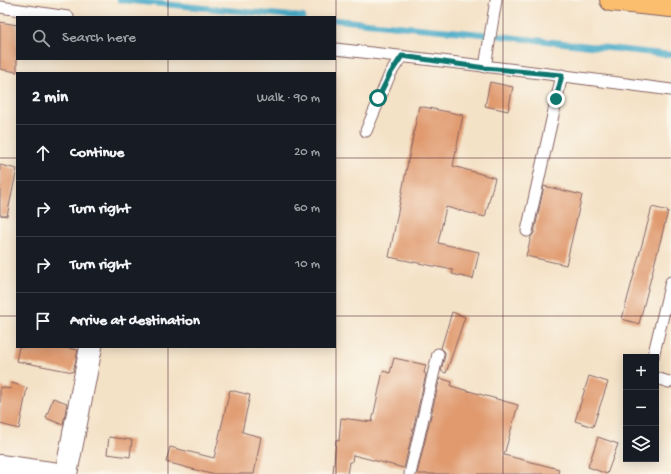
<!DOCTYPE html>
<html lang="en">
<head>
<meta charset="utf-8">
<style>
  body { margin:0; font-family:"Gochi Hand",sans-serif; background:#20242c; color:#f1f3f6 }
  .controls { position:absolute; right:12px; bottom:12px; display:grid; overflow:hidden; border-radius:0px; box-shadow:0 2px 10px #0003 }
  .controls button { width:36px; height:36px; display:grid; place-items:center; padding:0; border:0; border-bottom:1px solid #363941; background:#171b24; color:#f1f3f6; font:20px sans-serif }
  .stop { position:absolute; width:12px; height:12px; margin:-9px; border:3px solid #0f766e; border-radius:50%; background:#fff }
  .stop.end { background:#0f766e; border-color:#fff; box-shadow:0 1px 4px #0008 }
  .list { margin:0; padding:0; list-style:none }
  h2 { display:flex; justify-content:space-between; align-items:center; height:52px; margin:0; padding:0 16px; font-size:17px }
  h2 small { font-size:13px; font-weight:400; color:#9ea1a6 }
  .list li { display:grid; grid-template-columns:26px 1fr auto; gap:12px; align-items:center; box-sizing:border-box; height:56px; padding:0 16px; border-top:1px solid #363941 }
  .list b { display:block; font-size:15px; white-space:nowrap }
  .list em { font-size:13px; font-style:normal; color:#9ea1a6 }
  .icon { flex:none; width:22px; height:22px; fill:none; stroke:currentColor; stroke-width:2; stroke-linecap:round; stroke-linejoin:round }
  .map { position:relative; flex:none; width:671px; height:474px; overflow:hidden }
  .search { position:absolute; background:#171b24; box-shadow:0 2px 10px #0003; left:16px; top:16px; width:320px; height:44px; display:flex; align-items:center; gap:10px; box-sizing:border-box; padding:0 14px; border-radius:0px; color:#9ea1a6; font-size:15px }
  .panel { position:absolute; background:#171b24; box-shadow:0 2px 10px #0003; left:16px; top:72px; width:320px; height:276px; border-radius:0px }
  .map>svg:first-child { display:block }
</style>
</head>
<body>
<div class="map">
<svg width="671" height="474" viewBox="0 0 671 474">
  <rect width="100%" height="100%" fill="#fbf7ec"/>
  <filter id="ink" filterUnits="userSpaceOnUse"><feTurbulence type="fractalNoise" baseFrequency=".025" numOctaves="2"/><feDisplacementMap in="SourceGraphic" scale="8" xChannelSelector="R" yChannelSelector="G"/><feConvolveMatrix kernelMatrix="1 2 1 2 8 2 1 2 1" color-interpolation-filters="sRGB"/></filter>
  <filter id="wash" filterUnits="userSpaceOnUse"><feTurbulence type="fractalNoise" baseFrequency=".012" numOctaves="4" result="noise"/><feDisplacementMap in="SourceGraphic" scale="16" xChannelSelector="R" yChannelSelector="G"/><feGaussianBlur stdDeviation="0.9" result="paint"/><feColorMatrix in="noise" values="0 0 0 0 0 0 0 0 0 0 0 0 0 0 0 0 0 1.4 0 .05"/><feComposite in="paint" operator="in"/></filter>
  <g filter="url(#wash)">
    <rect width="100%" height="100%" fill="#f4e2c7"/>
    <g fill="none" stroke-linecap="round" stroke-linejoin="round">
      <g stroke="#48aac7" stroke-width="6">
        <polyline points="120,0 303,17"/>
        <polyline points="335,20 482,34 671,55"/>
      </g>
    </g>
    <g id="blocks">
      <g fill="#e09a6e">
        <polygon points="0,22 17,25 17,72 0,69"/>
        <polygon points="490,82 513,87 508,111 485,106"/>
        <polygon points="419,106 463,115 453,166 495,178 485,217 446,207 438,243 479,252 473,279 452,274 453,270 389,257"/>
        <polygon points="0,165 17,169 7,216 0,215"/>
        <polygon points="544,186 582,195 566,265 526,256 531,237 534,233"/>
        <polygon points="652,207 668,211 639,324 622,319"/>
        <polygon points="452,312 465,317 446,373 441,371 445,355 445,352 441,348"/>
        <polygon points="19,347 62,347 78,350 73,372 16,361"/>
        <polygon points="394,358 426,365 424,373 426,374 404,468 353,455 352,462 349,462 347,474 333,474 336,440 339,441 341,418 372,422 383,371 390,373"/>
        <polygon points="589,376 608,382 593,427 575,421"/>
        <polygon points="440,378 452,382 451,386 518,405 504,455 559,469 558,474 417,474"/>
        <polygon points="12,383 27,388 19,429 0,424 0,387 11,389"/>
        <polygon points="230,390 250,395 242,432 261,437 254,474 211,474 166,462 170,447 214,458"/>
        <polygon points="53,398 67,403 63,425 46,418"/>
        <polygon points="109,437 132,440 130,457 107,454"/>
        <polygon points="598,437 618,444 607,474 588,467"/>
      </g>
    </g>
  </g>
  <g filter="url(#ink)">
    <use href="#blocks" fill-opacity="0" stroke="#866362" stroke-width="1"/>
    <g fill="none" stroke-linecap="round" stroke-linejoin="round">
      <defs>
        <g id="lane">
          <polyline points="0,7 68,17"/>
          <path d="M335,49C447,61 559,75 671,90"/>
          <polyline points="485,67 496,0"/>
          <polyline points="366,131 390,74 402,56"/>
          <polyline points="527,231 562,75"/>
          <polyline points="653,357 671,282"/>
          <polyline points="656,378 669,382"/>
          <polyline points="410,474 438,354"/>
        </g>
        <g id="street">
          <polyline points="0,466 58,474"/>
          <polyline points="66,474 91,347"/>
        </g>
        <polyline id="primary" points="611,0 671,6"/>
      </defs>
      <use href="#lane" stroke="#866362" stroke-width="13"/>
      <use href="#street" stroke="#866362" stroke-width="24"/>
      <use href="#primary" stroke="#866362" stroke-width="24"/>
      <use href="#lane" stroke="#fff" stroke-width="11"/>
      <use href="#street" stroke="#fff" stroke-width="22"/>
      <use href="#primary" stroke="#fbbd6e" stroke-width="22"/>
    </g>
  </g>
  <g fill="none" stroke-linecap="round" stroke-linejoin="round" filter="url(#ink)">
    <polyline stroke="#0f766e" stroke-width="5" points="378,98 390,74 402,56 485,68 562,75 556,99"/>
  </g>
  <path fill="none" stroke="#4a1f2b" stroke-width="1" stroke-opacity="0.55" d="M168,0V17M336,0V474M503,0V474M168,59V73M0,158H17M335,158H671M0,316H17M335,316H671M168,347V474"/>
</svg>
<div class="controls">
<button>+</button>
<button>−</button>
<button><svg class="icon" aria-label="layers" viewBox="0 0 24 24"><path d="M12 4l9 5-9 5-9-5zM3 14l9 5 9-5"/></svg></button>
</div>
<div class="stop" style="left:378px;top:98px"></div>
<div class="stop end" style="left:556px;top:99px"></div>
<div class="search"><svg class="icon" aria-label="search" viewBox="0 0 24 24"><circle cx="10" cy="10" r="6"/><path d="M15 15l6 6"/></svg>Search here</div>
<section class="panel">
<h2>2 min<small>Walk · 90 m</small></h2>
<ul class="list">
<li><svg class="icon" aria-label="ahead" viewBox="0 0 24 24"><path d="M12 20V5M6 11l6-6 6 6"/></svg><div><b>Continue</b></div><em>20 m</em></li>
<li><svg class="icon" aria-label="right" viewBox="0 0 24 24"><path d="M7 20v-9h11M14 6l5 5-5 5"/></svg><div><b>Turn right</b></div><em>60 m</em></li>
<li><svg class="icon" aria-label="right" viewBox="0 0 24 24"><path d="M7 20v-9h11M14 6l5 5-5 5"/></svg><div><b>Turn right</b></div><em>10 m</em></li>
<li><svg class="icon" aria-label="arrive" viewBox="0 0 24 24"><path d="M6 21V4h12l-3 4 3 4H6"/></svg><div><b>Arrive at destination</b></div></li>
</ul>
</section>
</div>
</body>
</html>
